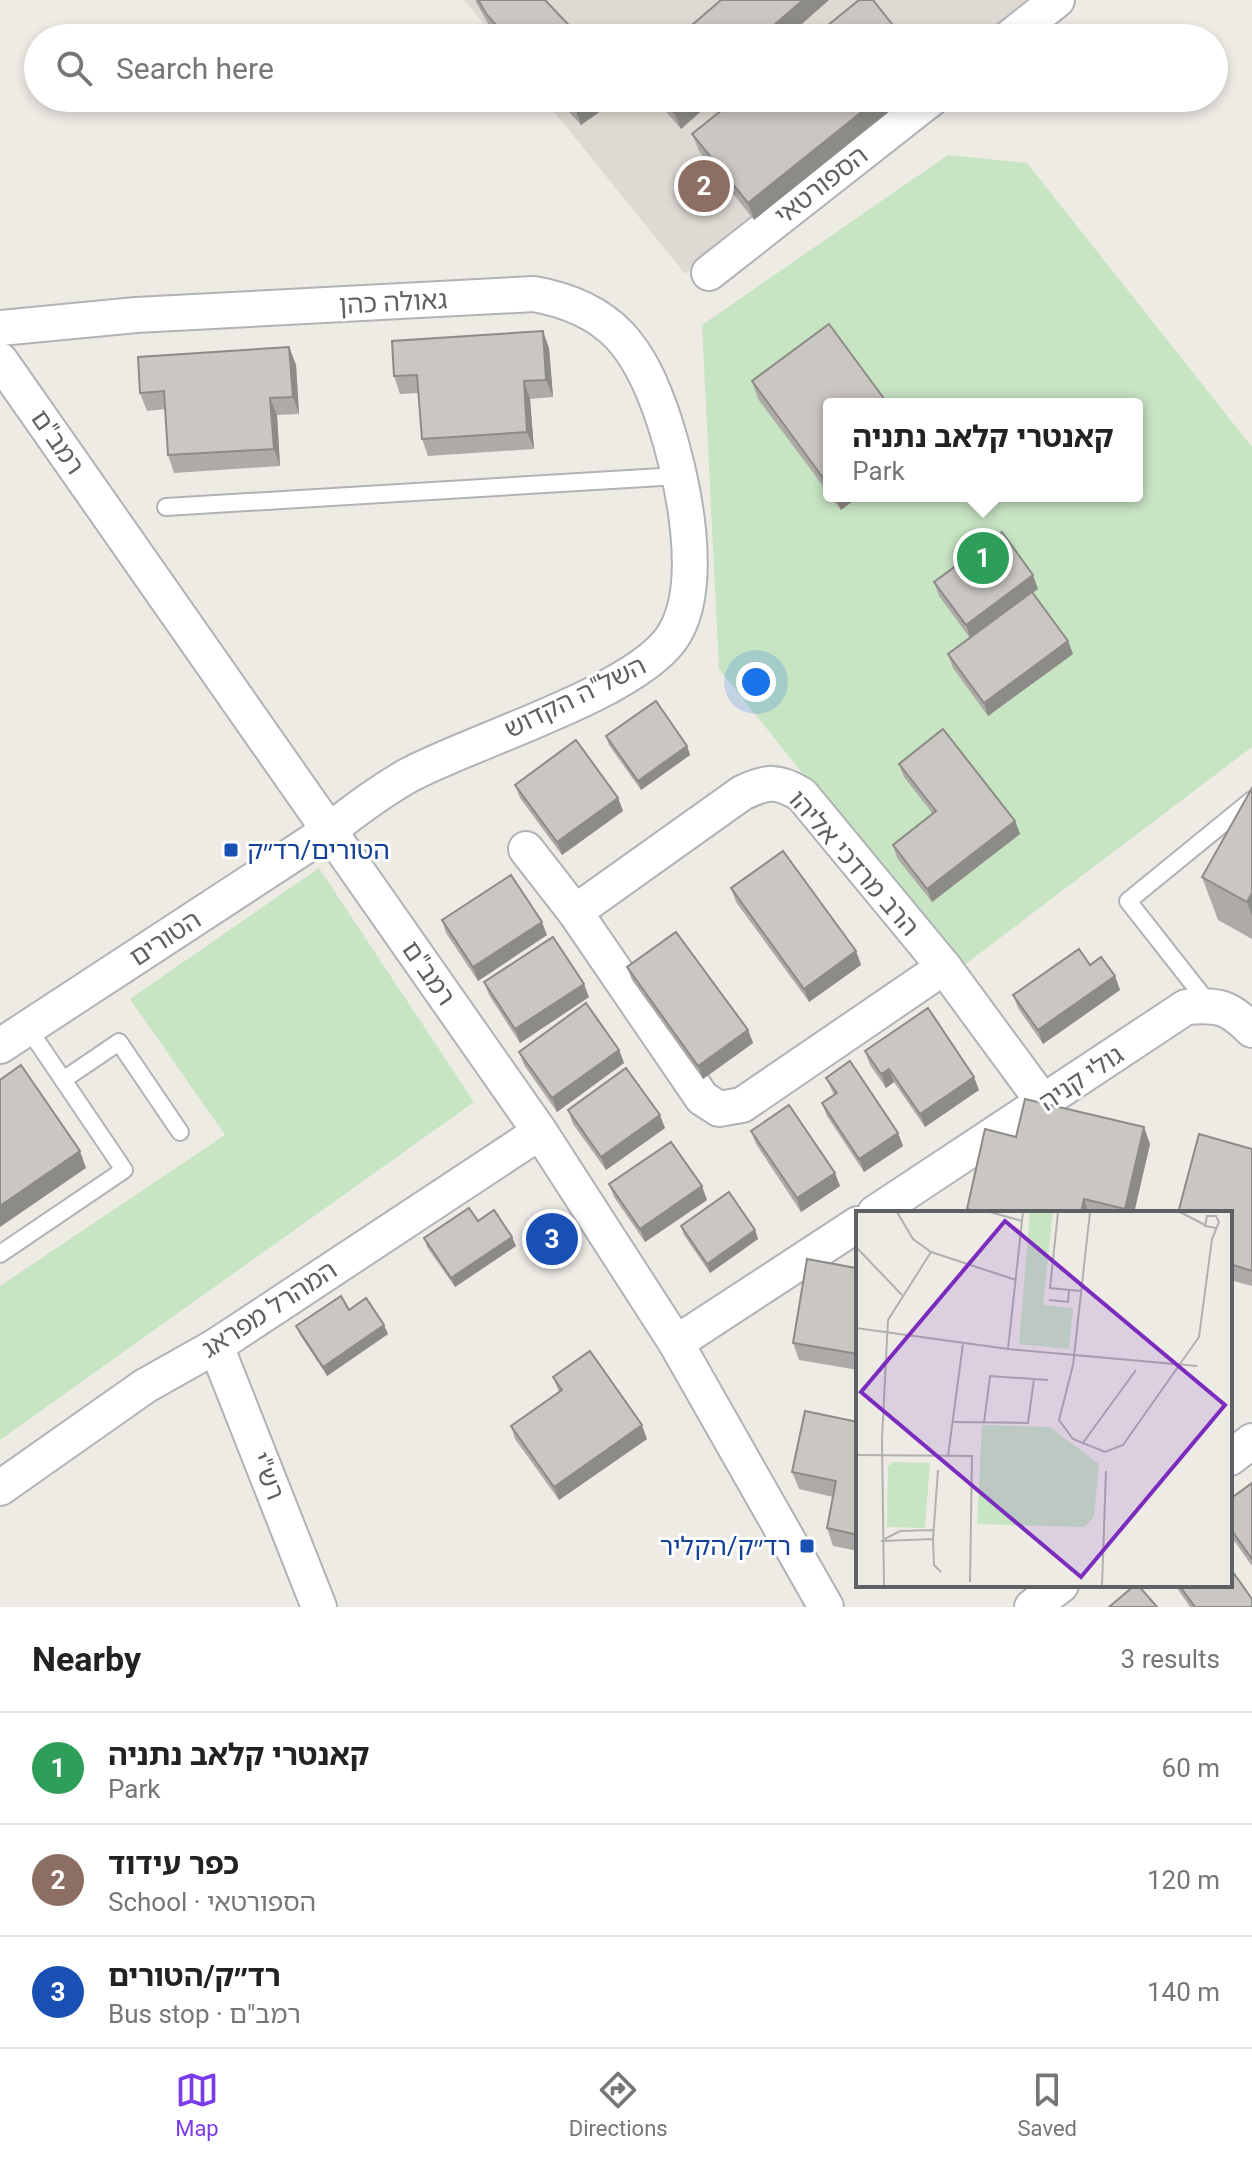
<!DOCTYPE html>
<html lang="en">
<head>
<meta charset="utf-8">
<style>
  body { margin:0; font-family:Roboto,"Noto Sans Hebrew",sans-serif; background:#f2f2f2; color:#222 }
  .you { position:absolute; left:756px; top:682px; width:28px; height:28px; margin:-20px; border:6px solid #fff; border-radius:50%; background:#1a73e8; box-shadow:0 0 0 12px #1a73e833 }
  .badge { display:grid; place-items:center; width:52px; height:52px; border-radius:50%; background:#7c3aed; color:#fff; font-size:26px; font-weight:700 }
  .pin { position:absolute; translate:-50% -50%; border:4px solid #fff; box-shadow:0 2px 8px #0006 }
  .popup { position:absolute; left:823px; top:398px; width:320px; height:104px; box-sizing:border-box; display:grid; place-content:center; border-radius:8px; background:#fff; filter:drop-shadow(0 2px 6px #0005); font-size:26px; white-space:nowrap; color:#767676 }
  .popup b { font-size:30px; color:#222 }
  .popup::after { content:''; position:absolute; left:50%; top:100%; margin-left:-16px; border:16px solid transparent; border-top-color:#fff }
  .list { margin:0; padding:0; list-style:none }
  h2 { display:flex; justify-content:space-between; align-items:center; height:104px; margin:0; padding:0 32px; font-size:34px }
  h2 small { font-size:26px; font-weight:400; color:#767676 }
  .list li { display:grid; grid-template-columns:52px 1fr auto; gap:24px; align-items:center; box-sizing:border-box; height:112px; padding:0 32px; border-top:2px solid #e0e0e0 }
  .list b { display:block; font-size:30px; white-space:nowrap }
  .list p { margin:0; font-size:26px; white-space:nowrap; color:#767676 }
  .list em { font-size:26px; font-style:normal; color:#767676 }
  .icon { flex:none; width:44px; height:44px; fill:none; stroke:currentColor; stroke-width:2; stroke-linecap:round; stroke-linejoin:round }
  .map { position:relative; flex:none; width:1252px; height:1607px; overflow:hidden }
  .search { position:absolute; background:#fff; box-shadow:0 4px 12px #0003; left:24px; right:24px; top:24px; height:88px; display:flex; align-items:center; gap:20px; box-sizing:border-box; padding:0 28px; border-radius:44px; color:#767676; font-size:30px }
  .sheet { height:440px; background:#fff }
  nav { display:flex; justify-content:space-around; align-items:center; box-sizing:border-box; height:112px; border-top:2px solid #e0e0e0; background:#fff; font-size:22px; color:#767676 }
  nav a { display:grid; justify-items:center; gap:4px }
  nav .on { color:#7c3aed }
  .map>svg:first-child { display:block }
</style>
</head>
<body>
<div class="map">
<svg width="1252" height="1607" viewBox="0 0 1252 1607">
  <rect width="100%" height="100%" fill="#eeebe5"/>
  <g fill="#dedad3">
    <polygon points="464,0 1026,0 979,38 495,38"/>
    <polygon points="543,98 904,98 685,274"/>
  </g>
  <g fill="#c7e4c3" fill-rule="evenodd">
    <path d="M948,155L1027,163L1252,447V747L959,969L719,669L702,325ZM829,404H1137V496H829Z"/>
    <polygon points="319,868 474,1102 0,1440 0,1286 225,1135 130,999"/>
  </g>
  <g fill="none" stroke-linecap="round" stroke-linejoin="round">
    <defs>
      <g id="lane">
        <polyline points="166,507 678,476"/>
        <polyline points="1209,1004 1128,901 1252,800"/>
        <polyline points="63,1080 119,1042 180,1132"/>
        <polyline points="0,1254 124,1170 28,1028"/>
      </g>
      <g id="street">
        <polyline points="1009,38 1057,0"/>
        <polyline points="709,273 932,98"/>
        <path d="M0,328L136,315L534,294C612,308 640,348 664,420C682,476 708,587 671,639C631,694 475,740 409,775C381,791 355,810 330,830L0,1046"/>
        <polyline points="0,360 540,1132 676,1343 826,1607"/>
        <polyline points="526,849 575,912 702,1098 719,1109 742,1105 944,967"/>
        <path d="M575,912L742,793C767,781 778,780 802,795L944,967L1044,1103"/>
        <path d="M875,1213L1186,1007C1219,1004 1229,1007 1252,1030"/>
        <polyline points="676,1343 858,1224"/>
        <polyline points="216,1346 319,1607"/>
        <polyline points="1230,1458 1252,1441"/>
        <polyline points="0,1488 145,1386 216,1346 540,1132"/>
        <polyline points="1032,1607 1061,1585"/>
      </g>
    </defs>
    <use href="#lane" stroke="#b0b3b6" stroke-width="20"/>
    <use href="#street" stroke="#b0b3b6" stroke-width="38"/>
    <use href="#lane" stroke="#fff" stroke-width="16"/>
    <use href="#street" stroke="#fff" stroke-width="34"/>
  </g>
  <g fill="#aeaaa7">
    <polygon points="475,0 545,0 581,38 498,38 493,33"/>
    <polygon points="556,98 619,98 581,125"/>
    <polygon points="654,98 716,98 681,129"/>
    <polygon points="737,98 906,98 754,220 699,151 692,134"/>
    <polygon points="289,347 296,365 299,414 277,415 280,466 174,473 168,455 165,409 147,411 140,393"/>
    <polygon points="549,348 553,397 530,399 534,449 428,456 422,439 419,393 400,394 394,376"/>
    <polygon points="752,381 829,404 829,494 758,399"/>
    <polygon points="830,496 859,496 841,510"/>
    <polygon points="934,582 1038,589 1032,593 1068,641 1073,654 988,716 953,668 948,654 970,638 939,596"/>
    <polygon points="606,736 687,746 690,755 641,790 609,745"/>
    <polygon points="899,764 1015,821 1020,834 932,902 897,858 893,845 933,814 904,777"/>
    <polygon points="515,785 618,798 623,811 562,855 520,798"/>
    <polygon points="1252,788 1252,939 1218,920 1202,877"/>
    <polygon points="731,888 856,951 861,965 809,1002 736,902"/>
    <polygon points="442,920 547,935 478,981 446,933"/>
    <polygon points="1090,965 1115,976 1120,990 1043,1044 1018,1008 1013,995"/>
    <polygon points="627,967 748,1030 753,1043 703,1079 632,980"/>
    <polygon points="484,982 589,997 520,1043 489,995"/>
    <polygon points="619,1050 624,1063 557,1112 524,1065 519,1052"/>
    <polygon points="865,1051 979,1090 925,1127 894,1082 886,1088 870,1065"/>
    <polygon points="826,1078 898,1133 903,1146 864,1172 827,1116 822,1103 834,1095"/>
    <polygon points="568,1110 665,1128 606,1170 573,1124"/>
    <polygon points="751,1131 840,1186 801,1212 756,1144"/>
    <polygon points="1016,1137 1150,1144 1134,1213 969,1213 967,1209"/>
    <polygon points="1252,1149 1252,1286 1230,1280 1230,1213"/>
    <polygon points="609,1184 707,1200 645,1242 614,1197"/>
    <polygon points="681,1226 755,1230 758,1239 710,1273 684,1235"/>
    <polygon points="512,1237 516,1246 455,1287 427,1247 424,1238"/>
    <polygon points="858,1257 858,1370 799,1360 793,1343 856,1268"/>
    <polygon points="349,1310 384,1325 388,1334 327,1376 300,1335 296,1326"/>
    <polygon points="553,1377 647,1439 559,1500 515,1439 511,1426 559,1392"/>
    <polygon points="858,1422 858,1551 833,1546 827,1528 833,1497 799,1489 792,1472"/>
    <polygon points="1252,1483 1252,1566 1230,1535 1230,1499"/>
    <polygon points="1175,1585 1230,1585 1252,1607 1190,1607"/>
  </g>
  <g fill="#8d8b88">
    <polygon points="803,0 829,0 786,38 759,38"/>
    <polygon points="589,98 619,98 581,125 575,108"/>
    <polygon points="690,98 716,98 681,129 674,112"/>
    <polygon points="879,98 906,98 754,220 748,203"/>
    <polygon points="543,331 549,348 553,397 546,380"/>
    <polygon points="289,347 296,365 299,414 293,397"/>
    <polygon points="524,381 530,399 534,449 527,432"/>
    <polygon points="270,398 277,415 280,466 274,449"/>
    <polygon points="835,496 859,496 841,510"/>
    <polygon points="1033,575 1038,589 970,638 966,625"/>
    <polygon points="1068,641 1073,654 988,716 984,703"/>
    <polygon points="687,746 690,755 641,790 638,781"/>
    <polygon points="618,798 623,811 562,855 557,842"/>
    <polygon points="1015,821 1020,834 932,902 927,889"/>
    <polygon points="1252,893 1252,916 1247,902"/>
    <polygon points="542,922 547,935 478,981 473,967"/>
    <polygon points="856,951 861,965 809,1002 804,989"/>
    <polygon points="1115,976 1120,990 1043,1044 1038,1030"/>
    <polygon points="584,984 589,997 520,1043 515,1029"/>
    <polygon points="748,1030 753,1043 703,1079 698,1066"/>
    <polygon points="619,1050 624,1063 557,1112 552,1098"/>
    <polygon points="889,1069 894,1082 886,1088 881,1074"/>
    <polygon points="974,1077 979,1090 925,1127 920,1114"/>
    <polygon points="660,1115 665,1128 606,1170 601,1157"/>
    <polygon points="1144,1127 1150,1144 1134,1213 1127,1213 1125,1209"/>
    <polygon points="898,1133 903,1146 864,1172 859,1159"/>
    <polygon points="80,1151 86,1168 0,1227 0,1206"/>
    <polygon points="835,1173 840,1186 801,1212 797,1198"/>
    <polygon points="702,1186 707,1200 645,1242 640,1229"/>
    <polygon points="1084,1199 1089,1213 1081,1213"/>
    <polygon points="755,1230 758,1239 710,1273 707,1264"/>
    <polygon points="512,1237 516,1246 455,1287 451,1278"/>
    <polygon points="384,1325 388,1334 327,1376 323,1367"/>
    <polygon points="642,1425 647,1439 559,1500 554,1487"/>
  </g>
  <g fill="#cac6c2" stroke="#8d8b88" stroke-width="2">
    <polygon points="478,0 545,0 581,38 508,38 487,15"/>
    <polygon points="721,0 803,0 759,38 677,38"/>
    <polygon points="859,0 873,0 903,38 812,38"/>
    <polygon points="566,98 589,98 575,108"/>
    <polygon points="662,98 690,98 674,112"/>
    <polygon points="737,98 879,98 748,203 692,134"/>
    <polygon points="829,324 888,404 829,404 829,486 752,381"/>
    <polygon points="543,331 546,380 524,381 527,432 422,439 417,375 394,376 392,341"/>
    <polygon points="289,347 293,397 270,398 274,449 168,455 164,391 140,393 138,357"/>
    <polygon points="1002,532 1033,575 966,625 934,582"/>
    <polygon points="1032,592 1068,641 984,703 948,654"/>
    <polygon points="656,701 687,746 638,781 606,736"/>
    <polygon points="943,729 1015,821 927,889 893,845 936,811 899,764"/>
    <polygon points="576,740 618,798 557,842 515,785"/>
    <polygon points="1252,788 1252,893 1247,902 1202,877"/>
    <polygon points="783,851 856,951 804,989 731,888"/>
    <polygon points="511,875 542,922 473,967 442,920"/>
    <polygon points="676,932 748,1030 698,1066 627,967"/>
    <polygon points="553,937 584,984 515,1029 484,982"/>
    <polygon points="1079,949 1090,965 1101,957 1115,976 1038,1030 1013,995"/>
    <polygon points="586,1003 619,1050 552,1098 519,1052"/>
    <polygon points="928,1008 974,1077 920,1114 889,1069 881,1074 865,1051"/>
    <polygon points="850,1061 898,1133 859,1159 822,1103 837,1093 826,1078"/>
    <polygon points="21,1065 80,1151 0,1206 0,1080"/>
    <polygon points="626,1068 660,1115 601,1157 568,1110"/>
    <polygon points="1025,1099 1144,1127 1125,1209 1084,1199 1081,1213 986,1213 967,1209 985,1129 1016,1137"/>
    <polygon points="789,1105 835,1173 797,1198 751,1131"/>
    <polygon points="1199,1134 1252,1149 1252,1271 1230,1264 1230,1213 1178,1213"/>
    <polygon points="671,1142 702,1186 640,1229 609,1184"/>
    <polygon points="729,1192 755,1230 707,1264 681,1226"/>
    <polygon points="469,1208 478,1221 494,1210 512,1237 451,1278 424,1238"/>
    <polygon points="858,1257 858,1354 793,1343 807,1259 856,1268"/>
    <polygon points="341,1296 349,1310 366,1298 384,1325 323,1367 296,1326"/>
    <polygon points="590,1351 642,1425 554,1487 511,1426 562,1390 553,1377"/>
    <polygon points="805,1411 858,1422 858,1535 827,1528 836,1481 792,1472"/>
    <polygon points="1252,1483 1252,1559 1230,1528 1230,1499"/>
    <polygon points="1230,1568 1252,1599 1252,1607 1195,1607 1179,1585 1230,1585"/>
    <polygon points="1135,1585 1138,1585 1157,1607 1109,1607"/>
  </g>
  <g fill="#1a4fb4" stroke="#fff" stroke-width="3">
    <rect x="223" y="842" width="16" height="16" rx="4"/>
    <rect x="799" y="1538" width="16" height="16" rx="4"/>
  </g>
  <g text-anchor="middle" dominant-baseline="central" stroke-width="6" stroke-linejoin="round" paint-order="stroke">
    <g font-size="26" fill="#5d6164" stroke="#fff">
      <text transform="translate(821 185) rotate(-38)">הספורטאי</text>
      <text transform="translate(393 302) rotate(-3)">גאולה כהן</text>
      <text transform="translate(58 442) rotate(55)">רמב"ם</text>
      <text transform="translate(575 697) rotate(-26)">השל"ה הקדוש</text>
      <text transform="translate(854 863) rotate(49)">הרב מרדכי אליהו</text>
      <text transform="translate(165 938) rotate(-33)">הטורים</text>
      <text transform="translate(429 973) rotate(55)">רמב"ם</text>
      <text transform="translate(1081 1078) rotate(-34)">גולי קניה</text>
      <text transform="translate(269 1309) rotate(-33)">המהרל מפראג</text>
      <text transform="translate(268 1476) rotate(68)">רש"י</text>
    </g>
    <g font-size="26" fill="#164399" stroke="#fff" text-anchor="start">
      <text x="247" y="850">הטורים/רד״ק</text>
      <text x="791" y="1546" text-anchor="end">רד״ק/הקליר</text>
    </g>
  </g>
  <g transform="translate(856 1211)">
    <rect width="376" height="376" fill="#eeebe5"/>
    <path d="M174,1H197L187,94L217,97L213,138L163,133ZM126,214L194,216L243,253L238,306L228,316L121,313ZM37,251L74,252L69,317L31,316L32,255Z" fill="#c7e4c3"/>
    <path fill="none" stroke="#b0b0ad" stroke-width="2" d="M41,1L57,28L75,41L160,69M134,1L166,10M202,1L194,77L225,80M234,1L217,154L203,209L217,228L249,241L267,234L343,126L356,28L363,11L360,5H351L349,15L360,17M324,1L349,14M0,36L46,84M193,89L212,91L213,79M0,117L152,138L341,155M152,138L167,1M98,211L172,212L178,168M128,212L134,165L192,169M226,233L280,159M0,244L116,245L114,371M92,245L107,133M82,259L77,328L78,354L85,361M25,330L44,320L78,319M27,330L77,328M28,375L26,228L32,109L75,41M246,375L250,260"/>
    <path fill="#7b2cbf" fill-opacity="0.15" stroke="#7b2cbf" stroke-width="4" d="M149,10L369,194L225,366L5,181Z"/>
    <rect width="376" height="376" fill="none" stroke="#5d6164" stroke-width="4"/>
  </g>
</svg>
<div class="you"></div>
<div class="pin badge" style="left:983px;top:558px;background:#2e9e5b">1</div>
<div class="popup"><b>קאנטרי קלאב נתניה</b>Park</div>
<div class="pin badge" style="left:704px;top:186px;background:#8d6e63">2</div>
<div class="pin badge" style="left:552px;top:1239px;background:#1a4fb4">3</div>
<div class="search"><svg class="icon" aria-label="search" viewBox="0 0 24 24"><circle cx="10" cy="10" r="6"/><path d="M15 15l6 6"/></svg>Search here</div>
</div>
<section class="sheet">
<h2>Nearby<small>3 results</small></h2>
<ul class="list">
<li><span class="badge" style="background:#2e9e5b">1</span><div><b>קאנטרי קלאב נתניה</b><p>Park</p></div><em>60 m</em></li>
<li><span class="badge" style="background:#8d6e63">2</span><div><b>כפר עידוד</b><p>School · הספורטאי</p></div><em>120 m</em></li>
<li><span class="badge" style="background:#1a4fb4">3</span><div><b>רד״ק/הטורים</b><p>Bus stop · רמב&quot;ם</p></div><em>140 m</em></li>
</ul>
</section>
<nav>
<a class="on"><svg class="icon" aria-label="map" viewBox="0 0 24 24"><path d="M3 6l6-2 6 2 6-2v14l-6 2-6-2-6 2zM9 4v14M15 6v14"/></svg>Map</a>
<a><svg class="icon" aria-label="directions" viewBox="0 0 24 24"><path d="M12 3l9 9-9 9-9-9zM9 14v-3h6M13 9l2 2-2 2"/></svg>Directions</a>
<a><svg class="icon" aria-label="saved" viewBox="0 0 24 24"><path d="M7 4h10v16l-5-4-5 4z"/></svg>Saved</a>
</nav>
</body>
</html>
